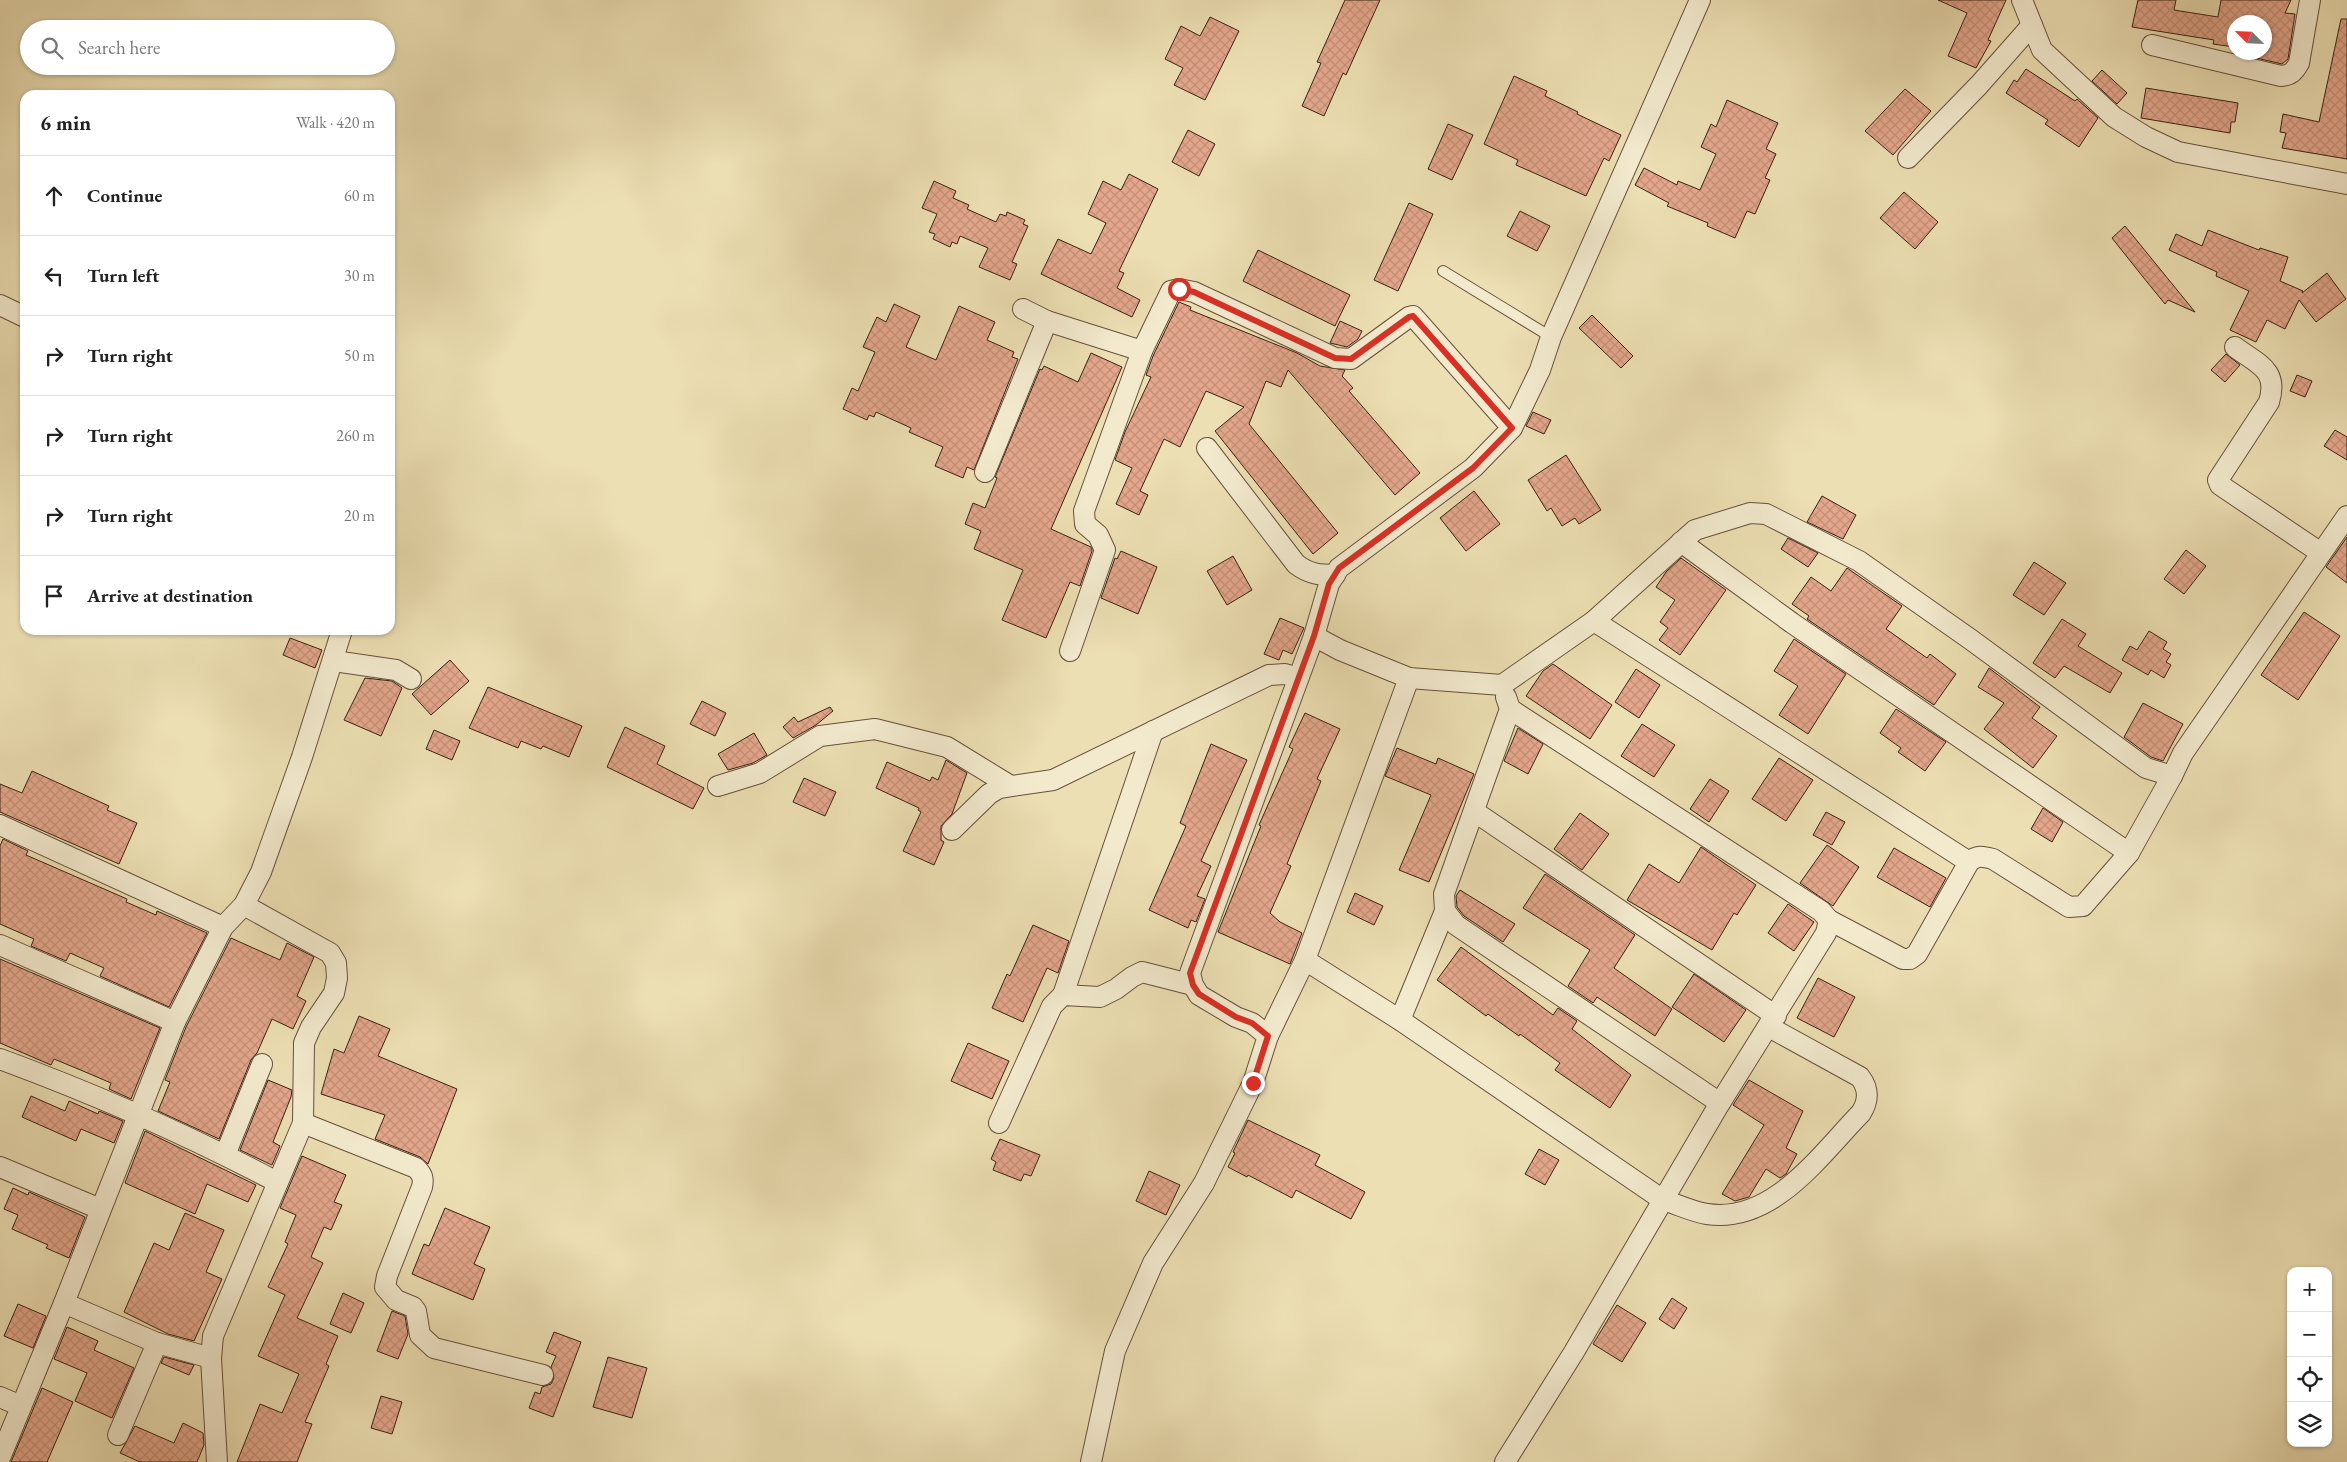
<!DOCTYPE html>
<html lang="en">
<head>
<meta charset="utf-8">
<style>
  body { margin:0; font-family:"EB Garamond",serif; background:#f2f2f2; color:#222 }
  .controls { position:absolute; right:15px; bottom:15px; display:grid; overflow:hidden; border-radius:10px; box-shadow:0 1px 4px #0004 }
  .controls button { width:45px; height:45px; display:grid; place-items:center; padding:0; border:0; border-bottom:1px solid #e0e0e0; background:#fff; color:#222; font:25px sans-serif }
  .compass { position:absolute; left:2227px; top:15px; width:45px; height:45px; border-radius:50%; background:#fff; box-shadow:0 1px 4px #0004; rotate:294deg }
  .stop { position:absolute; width:15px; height:15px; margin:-11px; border:4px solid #d93025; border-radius:50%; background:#fff }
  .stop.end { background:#d93025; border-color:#fff; box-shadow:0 1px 5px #0008 }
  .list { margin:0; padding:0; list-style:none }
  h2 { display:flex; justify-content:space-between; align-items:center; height:65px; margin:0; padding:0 20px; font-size:21px }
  h2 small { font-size:16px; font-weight:400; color:#767676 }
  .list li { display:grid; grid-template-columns:32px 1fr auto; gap:15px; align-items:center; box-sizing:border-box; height:80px; padding:0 20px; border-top:1px solid #e0e0e0 }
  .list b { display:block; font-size:19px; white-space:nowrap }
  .list em { font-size:16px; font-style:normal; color:#767676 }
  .icon { flex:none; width:28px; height:28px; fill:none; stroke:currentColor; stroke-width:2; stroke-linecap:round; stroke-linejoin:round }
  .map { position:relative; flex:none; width:2347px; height:1462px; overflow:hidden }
  .search { position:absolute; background:#fff; box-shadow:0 1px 4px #0004; left:20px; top:20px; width:375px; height:55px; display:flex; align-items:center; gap:12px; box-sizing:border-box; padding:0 18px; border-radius:28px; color:#767676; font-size:19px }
  .panel { position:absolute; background:#fff; box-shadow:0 1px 4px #0004; left:20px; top:90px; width:375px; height:545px; border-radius:15px }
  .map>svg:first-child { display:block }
</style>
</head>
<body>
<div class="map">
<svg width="2347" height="1462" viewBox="0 0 2347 1462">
  <defs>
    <pattern id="building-cross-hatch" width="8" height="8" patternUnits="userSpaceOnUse" patternTransform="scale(1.25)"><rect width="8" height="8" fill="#e4a78c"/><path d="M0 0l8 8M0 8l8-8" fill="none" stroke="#c48f78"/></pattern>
  </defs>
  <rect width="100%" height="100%" fill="#ecdfb3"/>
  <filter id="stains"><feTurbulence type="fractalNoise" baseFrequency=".004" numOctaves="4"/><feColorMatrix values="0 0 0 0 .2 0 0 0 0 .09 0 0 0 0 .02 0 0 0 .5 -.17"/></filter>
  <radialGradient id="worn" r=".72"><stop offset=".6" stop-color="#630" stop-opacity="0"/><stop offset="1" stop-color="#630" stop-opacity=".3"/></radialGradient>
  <g fill="url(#building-cross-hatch)" stroke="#3b2012">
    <polygon points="1345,0 1380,0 1346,75 1343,73 1324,116 1302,106 1321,63 1317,62"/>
    <polygon points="1938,0 2006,0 1988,40 1991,41 1976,68 1948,56 1967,13"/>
    <polygon points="2138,0 2176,0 2174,10 2218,17 2221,0 2291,0 2285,13 2295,14 2288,59 2282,64 2235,53 2264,52 2264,22 2234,22 2234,47 2213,44 2214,40 2132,27"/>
    <polygon points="1210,17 1239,31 1205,100 1174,85 1183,68 1165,59 1181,26 1200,36"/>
    <polygon points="2341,19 2347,19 2347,159 2282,148 2286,133 2280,132 2283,114 2319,122"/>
    <polygon points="2026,69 2075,101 2077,99 2098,118 2079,147 2045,124 2048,120 2006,93 2014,80 2017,82"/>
    <polygon points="2102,70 2127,93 2117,104 2092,81"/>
    <polygon points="1514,76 1547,91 1545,96 1578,112 1577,114 1621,135 1609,161 1604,158 1586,196 1516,165 1518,160 1484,144"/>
    <polygon points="2146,88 2238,103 2235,122 2231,122 2230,133 2141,118"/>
    <polygon points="1905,89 1931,111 1893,155 1865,131"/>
    <polygon points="1727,100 1778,123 1766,149 1776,154 1765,178 1770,180 1755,214 1747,211 1735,238 1707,226 1708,223 1667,206 1669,203 1635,185 1644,168 1677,185 1678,181 1700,190 1716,154 1701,147 1711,124 1716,127"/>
    <polygon points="1448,124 1473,135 1452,180 1428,169"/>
    <polygon points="1188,130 1215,144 1199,176 1172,162"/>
    <polygon points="1129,174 1158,189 1119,271 1124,273 1117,288 1140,300 1132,317 1041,274 1058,239 1091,254 1106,223 1088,214 1103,181 1121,190"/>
    <polygon points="934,181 956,191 953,198 969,205 967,209 996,222 1000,214 1006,216 1007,212 1025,220 1023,224 1028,226 1012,262 1017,264 1010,280 979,267 988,248 960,236 957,244 952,242 950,247 933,239 935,234 929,232 937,214 922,208"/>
    <polygon points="1904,192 1938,222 1915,249 1880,218"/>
    <polygon points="1409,203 1433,214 1398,291 1374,280"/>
    <polygon points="1520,211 1550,226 1537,251 1507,236"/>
    <polygon points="2125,226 2195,312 2168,300 2165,304 2143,277 2112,238"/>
    <polygon points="2208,230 2259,250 2260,248 2288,257 2280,281 2303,291 2302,293 2327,273 2346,299 2316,322 2299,300 2285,329 2267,320 2256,342 2230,330 2249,291 2216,276 2217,272 2169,250 2176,234 2202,246"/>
    <polygon points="1258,250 1350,295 1335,326 1243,281"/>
    <polygon points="1179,302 1191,307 1190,310 1297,353 1320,366 1345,370 1342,376 1353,388 1349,391 1420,473 1395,495 1288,370 1281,387 1266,381 1249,424 1338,533 1313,554 1215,431 1244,407 1206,391 1180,447 1164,439 1140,491 1148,495 1139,515 1116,504 1132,468 1115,460 1125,432 1151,377 1146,375 1153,356"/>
    <polygon points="894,304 920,316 906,347 936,360 959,306 995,322 987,340 1014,352 1012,357 1018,359 974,470 967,467 963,478 935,466 943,447 909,432 911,428 876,412 874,417 869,415 867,420 843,409 852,388 858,391 875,352 863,347 877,317 886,322"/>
    <polygon points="1592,315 1633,356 1621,368 1579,328"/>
    <polygon points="1340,321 1362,331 1358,339 1347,347 1330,343"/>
    <polygon points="1091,353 1122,367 1051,529 1091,547 1092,551 1080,586 1070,582 1046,638 1002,620 1023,570 974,549 981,531 965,524 973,503 985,508 997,478 995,477 1040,369 1042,370 1044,366 1078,382"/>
    <polygon points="2226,354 2240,365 2225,382 2211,370"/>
    <polygon points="2297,375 2312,381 2305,397 2290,391"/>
    <polygon points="1533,412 1551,420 1544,434 1526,426"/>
    <polygon points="2335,430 2347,437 2347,460 2324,446"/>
    <polygon points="1566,455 1601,510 1579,524 1575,518 1562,526 1551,508 1547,511 1528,480"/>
    <polygon points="1474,491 1500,524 1466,551 1440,518"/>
    <polygon points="1822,496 1856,515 1843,539 1807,522"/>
    <polygon points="2347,537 2347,583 2326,567"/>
    <polygon points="1788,538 1818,553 1808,567 1781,549"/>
    <polygon points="2186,550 2206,566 2184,594 2164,579"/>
    <polygon points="1121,551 1157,567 1138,614 1101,598 1115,558 1117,559"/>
    <polygon points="1233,556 1252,590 1227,605 1207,571"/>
    <polygon points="1681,558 1726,590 1680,655 1659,640 1668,628 1660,622 1675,600 1656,587 1666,572"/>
    <polygon points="2034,562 2066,583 2044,615 2013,595"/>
    <polygon points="1847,568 1902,606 1886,629 1927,658 1930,654 1956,674 1934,705 1807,619 1809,616 1792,604 1811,577 1831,591"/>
    <polygon points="2304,612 2340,636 2298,700 2261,675"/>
    <polygon points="1280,618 1304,628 1292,654 1283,650 1279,660 1264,654"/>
    <polygon points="2062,619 2086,634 2078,646 2122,673 2110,693 2064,666 2055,678 2033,663"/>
    <polygon points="2149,631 2167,642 2163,649 2171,654 2166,662 2171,665 2164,678 2151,670 2148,675 2122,660 2130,646 2137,650"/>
    <polygon points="290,638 322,650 315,668 283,655"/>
    <polygon points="1794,639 1846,674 1808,734 1779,715 1798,686 1774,671"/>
    <polygon points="450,660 469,681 431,715 412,694"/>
    <polygon points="1553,664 1612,705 1590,739 1526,696 1543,671"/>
    <polygon points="1989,668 2040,707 2032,718 2057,736 2033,768 1984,729 2004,703 1978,687"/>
    <polygon points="1636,669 1660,685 1639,718 1615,702"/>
    <polygon points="365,678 392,681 402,688 381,736 344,720"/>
    <polygon points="488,687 582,726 569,757 543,746 541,749 521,741 518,748 469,728"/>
    <polygon points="702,701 726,713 715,736 690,724"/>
    <polygon points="2143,703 2183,724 2163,761 2151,757 2124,737"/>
    <polygon points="830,707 833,711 816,725 793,738 783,727 794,717 798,722"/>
    <polygon points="1896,709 1946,742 1925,771 1898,752 1901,748 1880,733"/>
    <polygon points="1305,713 1340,729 1317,779 1321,781 1287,864 1291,866 1270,913 1280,922 1302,933 1290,964 1218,932 1261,826 1259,825 1293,749 1289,747"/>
    <polygon points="1642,724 1675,745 1654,777 1621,756"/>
    <polygon points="625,727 665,746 657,764 704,788 693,809 607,767"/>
    <polygon points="1518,728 1543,744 1528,774 1504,761"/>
    <polygon points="434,730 460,741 452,760 426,749"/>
    <polygon points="754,733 767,755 753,763 728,770 718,754"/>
    <polygon points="1211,744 1247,760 1201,861 1211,866 1197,896 1205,899 1196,922 1191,920 1188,928 1149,910 1186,826 1180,823"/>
    <polygon points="1397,748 1436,764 1438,758 1474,774 1429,882 1399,870 1431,795 1385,776"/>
    <polygon points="1779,758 1813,780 1786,821 1752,799"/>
    <polygon points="946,760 967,773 952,814 941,826 941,840 944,842 934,865 903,851 921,812 918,810 919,808 876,788 887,762 930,781 932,777 938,780"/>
    <polygon points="32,771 109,806 107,810 137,823 119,864 0,812 0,784 22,793"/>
    <polygon points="804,778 836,792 825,816 793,802"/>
    <polygon points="1710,779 1729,791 1709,822 1690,809"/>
    <polygon points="2043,808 2063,822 2052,842 2031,829"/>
    <polygon points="1826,812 1845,822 1832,845 1813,835"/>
    <polygon points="1580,813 1609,834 1582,870 1554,849"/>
    <polygon points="3,839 28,851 26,855 127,899 126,902 156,915 157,911 207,933 169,1007 100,976 104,968 70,953 66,961 31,946 34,939 0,924 0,846"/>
    <polygon points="1827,845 1859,867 1833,906 1800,883"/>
    <polygon points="1701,847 1756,885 1737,915 1734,913 1712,950 1627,900 1649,864 1679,883"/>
    <polygon points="1894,848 1946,878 1930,907 1877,877"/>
    <polygon points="1545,874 1635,935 1614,968 1672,1009 1655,1036 1597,997 1593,1003 1568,986 1590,950 1523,908"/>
    <polygon points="1460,890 1515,924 1503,942 1464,916 1457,907 1456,896"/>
    <polygon points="1355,893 1383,906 1374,925 1347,912"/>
    <polygon points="1788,904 1814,922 1794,951 1768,933"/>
    <polygon points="1033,925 1069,941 1058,973 1047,968 1023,1022 992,1008 1007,974 1010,976"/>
    <polygon points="231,938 280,960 287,943 314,957 297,996 306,1001 293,1029 272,1019 257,1053 251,1060 219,1139 158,1111 170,1082 165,1080 186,1027"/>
    <polygon points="1461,947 1553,1015 1558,1008 1577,1021 1572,1029 1631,1075 1610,1108 1555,1070 1560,1063 1520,1034 1519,1036 1488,1014 1486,1016 1437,980"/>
    <polygon points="0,959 160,1028 131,1099 109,1089 111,1083 83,1071 54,1059 51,1065 0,1043"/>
    <polygon points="1694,974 1746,1010 1724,1042 1672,1007"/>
    <polygon points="1818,978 1855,997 1834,1037 1797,1018"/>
    <polygon points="359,1016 390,1029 378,1056 457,1089 428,1164 420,1157 375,1139 385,1115 321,1094 334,1049 344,1053"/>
    <polygon points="968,1043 1009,1061 992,1099 951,1081"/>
    <polygon points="268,1080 292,1090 291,1097 273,1142 280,1146 272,1165 240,1150"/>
    <polygon points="1749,1080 1803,1111 1786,1148 1797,1154 1786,1174 1780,1178 1766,1169 1749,1197 1735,1201 1722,1194 1764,1125 1733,1105"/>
    <polygon points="31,1096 65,1111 69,1101 98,1114 99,1111 123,1121 114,1143 81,1129 76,1141 22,1117"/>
    <polygon points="1248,1120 1320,1155 1315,1165 1365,1192 1351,1219 1296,1190 1292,1198 1248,1175 1247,1177 1228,1167 1235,1153 1233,1152"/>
    <polygon points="145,1131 256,1185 248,1202 207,1184 195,1214 125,1183"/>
    <polygon points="1000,1139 1040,1155 1031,1176 1024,1174 1021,1181 993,1170 996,1162 991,1159"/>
    <polygon points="1539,1149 1559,1160 1545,1185 1525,1174"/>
    <polygon points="302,1156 346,1175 334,1202 342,1205 331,1230 324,1227 311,1257 323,1263 297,1318 338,1336 326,1364 329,1366 305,1422 312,1424 297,1462 237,1462 260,1404 282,1413 299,1374 258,1356 285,1295 268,1287 288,1244 285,1242 296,1215 280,1208"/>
    <polygon points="1149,1171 1180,1185 1166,1215 1136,1201"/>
    <polygon points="13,1188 28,1195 29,1192 85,1217 69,1258 46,1248 48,1245 12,1229 18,1215 4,1209"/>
    <polygon points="445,1208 490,1227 474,1264 485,1269 473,1300 412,1274 424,1244 429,1246"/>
    <polygon points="185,1213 224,1230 206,1272 222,1279 194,1341 168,1334 124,1312 154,1243 169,1250"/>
    <polygon points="343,1293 364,1303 351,1333 330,1324"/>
    <polygon points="1672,1298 1687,1308 1674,1329 1659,1319"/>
    <polygon points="18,1304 46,1316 33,1348 4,1336"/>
    <polygon points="1617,1305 1646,1323 1622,1362 1593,1344"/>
    <polygon points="392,1311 405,1316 408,1334 398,1359 377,1351"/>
    <polygon points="67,1327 98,1341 94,1350 134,1368 112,1418 75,1401 87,1373 54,1359"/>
    <polygon points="554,1332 581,1342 553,1417 529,1408 535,1392 540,1394 542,1387 551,1384 554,1378 551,1367 556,1356 546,1352"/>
    <polygon points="164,1357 194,1365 189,1375 161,1363"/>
    <polygon points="608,1357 647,1368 632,1418 593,1407"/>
    <polygon points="42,1388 73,1402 47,1462 11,1462"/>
    <polygon points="381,1396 402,1402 392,1434 371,1428"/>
    <polygon points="183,1423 203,1433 204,1445 197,1462 140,1462 120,1453 135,1426 174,1443"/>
  </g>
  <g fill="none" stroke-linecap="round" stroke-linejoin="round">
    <defs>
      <polyline id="service" points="1443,271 1551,337"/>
      <g id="minor">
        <polyline points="2022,0 2042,50 2114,117 2146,137 2178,152 2347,184"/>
        <path d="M2152,45L2281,76C2291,75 2294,72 2299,63L2310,0"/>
        <polyline points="1908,158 1979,85 2032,25"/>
        <polyline points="0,305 25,317"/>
        <polyline points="1023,309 1047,321 1142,351"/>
        <path d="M2235,347C2257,364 2279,369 2269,402L2218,480L2220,485L2321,553"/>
        <path d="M1207,448L1296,564C1309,574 1319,575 1335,575"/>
        <polyline points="985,472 1047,321"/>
        <polyline points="1681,542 1792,623 2129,853"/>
        <polyline points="1594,621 1969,862"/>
        <polyline points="1314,636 1340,650 1409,678 1502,685 1594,621 1695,530 1750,513 1766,514 1859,561 1970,639 2146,768 2172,776 2183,753 2347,516"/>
        <polyline points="1070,651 1105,550 1098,535 1085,524 1084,511 1142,351 1171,291 1179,289 1194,292 1335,358 1351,359 1409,317 1413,316 1512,428"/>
        <polyline points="334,661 396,670 411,679"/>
        <polyline points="1506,697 1510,709 1444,894 1445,911 1456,925 1720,1103"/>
        <polyline points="718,786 760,773 820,736 875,729 947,747 1009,785"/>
        <polyline points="1475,812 1776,1016"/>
        <polyline points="0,825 223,927"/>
        <polyline points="952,830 989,794 999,788 1053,780 1269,675 1285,674 1298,678"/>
        <path d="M1829,920L1903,959H1910L1917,954L1969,862C1977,855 1982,856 1993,859L2069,907L2083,906L2129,853L2172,776"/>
        <polyline points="0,945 175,1022"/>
        <path d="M1305,960L1400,1020L1663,1200C1677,1204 1693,1212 1707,1214C1773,1224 1820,1155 1861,1113C1869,1100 1869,1089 1860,1077L1769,1027"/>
        <polyline points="1063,995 1153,731"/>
        <polyline points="1400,1020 1445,911"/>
        <polyline points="1268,1036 1305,960 1409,678"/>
        <path d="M0,1059C95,1094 188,1135 277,1182"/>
        <path d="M303,1123L416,1168C422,1174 424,1178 422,1187L387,1276L385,1287L396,1300L413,1307L416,1311L420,1335L434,1348L543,1375"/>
        <polyline points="999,1123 1052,1006 1063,995 1100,997 1116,989 1132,977 1142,972 1193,985"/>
        <polyline points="225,1155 262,1064"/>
        <polyline points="0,1167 100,1209"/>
        <polyline points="64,1303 157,1343 211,1358"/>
        <polyline points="0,1397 21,1406"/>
        <polyline points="118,1435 157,1343"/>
        <polyline points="0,1458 64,1303 175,1022 223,927 244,905 261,872 302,757 342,630"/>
        <polyline points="217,1462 211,1358 213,1336 303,1123 304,1043 311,1027 334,993 337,978 336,963 330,953 244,905"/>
        <polyline points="1091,1462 1115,1351 1153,1263 1204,1183 1253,1083 1268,1036 1252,1023 1236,1017 1199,995 1193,985 1190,973 1314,636 1329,584 1339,568 1473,468 1512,428 1540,370 1551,337 1700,0"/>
        <polyline points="1505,1462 1574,1352 1720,1103 1826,933 1829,920 1821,911 1510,709"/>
      </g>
    </defs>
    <use href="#service" stroke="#67503a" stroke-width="12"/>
    <use href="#minor" stroke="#67503a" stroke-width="22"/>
    <use href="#service" stroke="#f3eace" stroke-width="10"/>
    <use href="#minor" stroke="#f3eace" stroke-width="20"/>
  </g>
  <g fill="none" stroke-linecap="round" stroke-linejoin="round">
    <polyline stroke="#d93025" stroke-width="6" points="1179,289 1194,292 1335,358 1351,359 1409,317 1413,316 1512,428 1473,468 1339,568 1329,584 1314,636 1190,973 1193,985 1199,994 1236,1017 1252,1023 1268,1036 1253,1083"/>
  </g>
  <rect width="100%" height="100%" filter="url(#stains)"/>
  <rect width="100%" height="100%" fill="url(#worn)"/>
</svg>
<div class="controls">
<button>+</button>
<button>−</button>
<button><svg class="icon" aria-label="locate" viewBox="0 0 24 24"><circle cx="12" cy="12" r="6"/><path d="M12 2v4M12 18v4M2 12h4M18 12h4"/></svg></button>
<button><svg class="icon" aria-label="layers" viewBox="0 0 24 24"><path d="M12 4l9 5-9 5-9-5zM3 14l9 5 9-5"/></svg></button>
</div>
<svg class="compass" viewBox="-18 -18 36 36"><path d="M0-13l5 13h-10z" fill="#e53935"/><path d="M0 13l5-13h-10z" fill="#767676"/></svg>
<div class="stop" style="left:1179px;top:289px"></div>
<div class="stop end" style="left:1253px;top:1083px"></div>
<div class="search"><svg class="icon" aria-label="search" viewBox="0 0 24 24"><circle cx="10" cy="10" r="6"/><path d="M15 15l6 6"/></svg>Search here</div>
<section class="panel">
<h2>6 min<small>Walk · 420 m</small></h2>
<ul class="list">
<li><svg class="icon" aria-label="ahead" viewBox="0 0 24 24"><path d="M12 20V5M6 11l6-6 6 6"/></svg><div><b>Continue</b></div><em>60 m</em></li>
<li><svg class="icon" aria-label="left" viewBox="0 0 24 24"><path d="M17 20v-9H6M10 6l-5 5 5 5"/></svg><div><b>Turn left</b></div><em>30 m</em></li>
<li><svg class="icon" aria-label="right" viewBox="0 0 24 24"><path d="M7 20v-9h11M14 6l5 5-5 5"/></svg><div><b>Turn right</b></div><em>50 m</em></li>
<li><svg class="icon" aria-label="right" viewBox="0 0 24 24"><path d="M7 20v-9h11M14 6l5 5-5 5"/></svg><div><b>Turn right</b></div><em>260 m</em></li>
<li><svg class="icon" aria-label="right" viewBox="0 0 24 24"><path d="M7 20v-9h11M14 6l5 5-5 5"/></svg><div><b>Turn right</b></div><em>20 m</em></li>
<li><svg class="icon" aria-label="arrive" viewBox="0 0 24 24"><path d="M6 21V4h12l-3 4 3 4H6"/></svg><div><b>Arrive at destination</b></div></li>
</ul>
</section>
</div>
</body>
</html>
